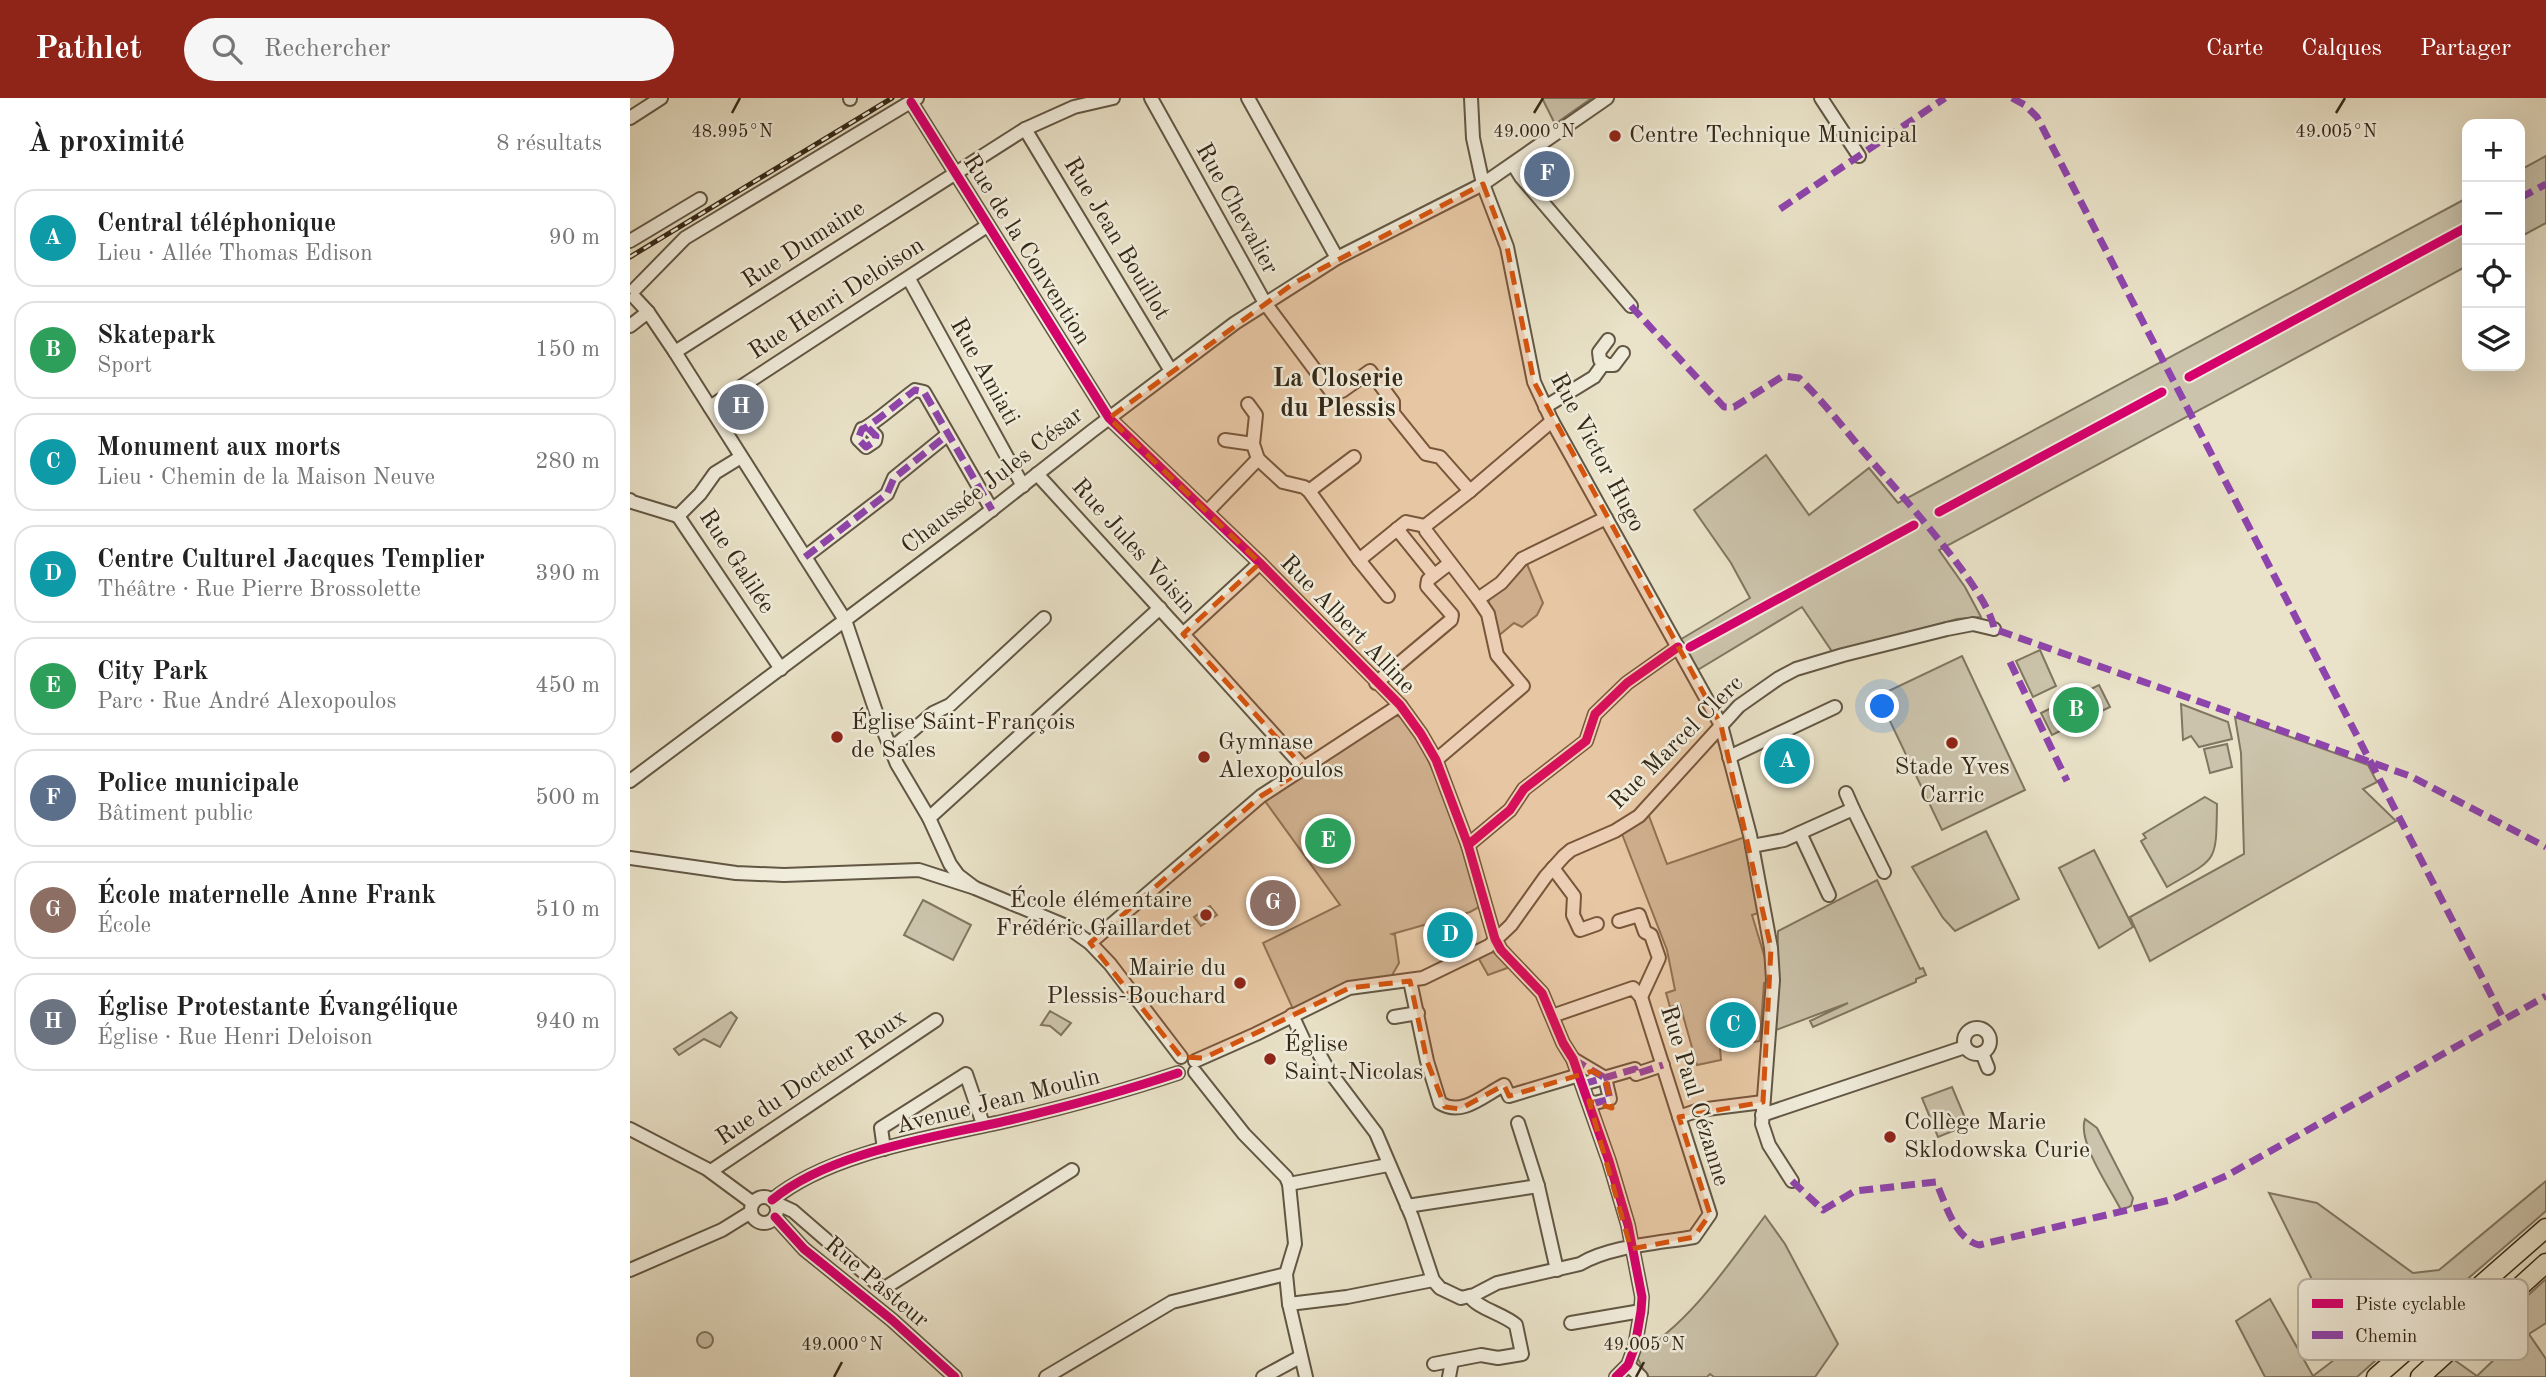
<!DOCTYPE html>
<html lang="fr">
<head>
<meta charset="utf-8">
<style>
  body { margin:0; font-family:"Old Standard TT",serif; background:#f6f6f6; color:#222 }
  .controls { position:absolute; right:21px; top:21px; display:grid; overflow:hidden; border-radius:14px; box-shadow:0 7px 28px #0002 }
  .controls button { width:63px; height:63px; display:grid; place-items:center; padding:0; border:0; border-bottom:2px solid #e0e0e0; background:#fff; color:#222; font:35px sans-serif }
  .you { position:absolute; left:1253px; top:609px; width:24px; height:24px; margin:-18px; border:5px solid #fff; border-radius:50%; background:#1a73e8; box-shadow:0 0 0 10px #1a73e833 }
  .badge { display:grid; place-items:center; width:46px; height:46px; border-radius:50%; background:#8f2418; color:#fff; font-size:23px; font-weight:700 }
  .pin { position:absolute; translate:-50% -50%; border:4px solid #fff; box-shadow:0 2px 7px #0006 }
  .list { margin:0; padding:0; list-style:none }
  h2 { display:flex; justify-content:space-between; align-items:center; height:91px; margin:0; padding:0 28px; font-size:30px }
  h2 small { font-size:23px; font-weight:400; color:#767676 }
  .list li { display:grid; grid-template-columns:46px 1fr auto; gap:21px; align-items:center; box-sizing:border-box; height:98px; margin:0 14px 14px; padding:0 14px; border:2px solid #e0e0e0; border-radius:21px }
  .list b { display:block; font-size:26px; white-space:nowrap }
  .list p { margin:0; font-size:23px; white-space:nowrap; color:#767676 }
  .list em { font-size:23px; font-style:normal; color:#767676 }
  .icon { flex:none; width:38px; height:38px; fill:none; stroke:currentColor; stroke-width:2; stroke-linecap:round; stroke-linejoin:round }
  .map { position:relative; flex:none; width:1916px; height:1279px; overflow:hidden }
  header { display:flex; align-items:center; gap:42px; box-sizing:border-box; height:98px; padding:0 35px; background:#8f2418; color:#fff }
  header strong { font-size:33px }
  nav { display:flex; gap:38px; margin-inline-start:auto; font-size:24px }
  .search { width:490px; height:63px; background:#f6f6f6; display:flex; align-items:center; gap:18px; box-sizing:border-box; padding:0 24px; border-radius:38px; color:#767676; font-size:26px }
  main { display:flex }
  aside { flex:1; background:#fff }
  .map>svg:first-child { display:block }
</style>
</head>
<body>
<header>
<strong>Pathlet</strong>
<div class="search"><svg class="icon" aria-label="search" viewBox="0 0 24 24"><circle cx="10" cy="10" r="6"/><path d="M15 15l6 6"/></svg>Rechercher</div>
<nav><a>Carte</a><a>Calques</a><a>Partager</a></nav>
</header>
<main>
<aside>
<h2>À proximité<small>8 résultats</small></h2>
<ul class="list">
<li><span class="badge" style="background:#0f9aa8">A</span><div><b>Central téléphonique</b><p>Lieu · Allée Thomas Edison</p></div><em>90 m</em></li>
<li><span class="badge" style="background:#2e9e5b">B</span><div><b>Skatepark</b><p>Sport</p></div><em>150 m</em></li>
<li><span class="badge" style="background:#0f9aa8">C</span><div><b>Monument aux morts</b><p>Lieu · Chemin de la Maison Neuve</p></div><em>280 m</em></li>
<li><span class="badge" style="background:#0f9aa8">D</span><div><b>Centre Culturel Jacques Templier</b><p>Théâtre · Rue Pierre Brossolette</p></div><em>390 m</em></li>
<li><span class="badge" style="background:#2e9e5b">E</span><div><b>City Park</b><p>Parc · Rue André Alexopoulos</p></div><em>450 m</em></li>
<li><span class="badge" style="background:#5c6f8a">F</span><div><b>Police municipale</b><p>Bâtiment public</p></div><em>500 m</em></li>
<li><span class="badge" style="background:#8d6e63">G</span><div><b>École maternelle Anne Frank</b><p>École</p></div><em>510 m</em></li>
<li><span class="badge" style="background:#6b7280">H</span><div><b>Église Protestante Évangélique</b><p>Église · Rue Henri Deloison</p></div><em>940 m</em></li>
</ul>
</aside>
<div class="map">
<svg width="1916" height="1279" viewBox="0 0 1916 1279">
  <rect width="100%" height="100%" fill="#eae3c9"/>
  <filter id="stains"><feTurbulence type="fractalNoise" baseFrequency=".00286" numOctaves="4"/><feColorMatrix values="0 0 0 0 .2 0 0 0 0 .09 0 0 0 0 .02 0 0 0 .5 -.17"/></filter>
  <radialGradient id="worn" r=".72"><stop offset=".6" stop-color="#630" stop-opacity="0"/><stop offset="1" stop-color="#630" stop-opacity=".3"/></radialGradient>
  <g fill="#cbc3ab" stroke="#807661" stroke-width="2">
    <polygon points="912,0 962,0 925,26"/>
    <polygon points="1916,58 1916,125 1890,139 1890,72"/>
    <polygon points="1837,100 1837,168 1309,452 1335,489 1351,519 1327,521 1203,555 1172,509 1066,573 1048,543 1120,500 1101,465 1064,412 1136,357 1179,417 1239,370 1268,405"/>
    <polygon points="897,466 913,505 907,517 892,529 884,525 867,539 858,507 860,498"/>
    <polygon points="1410,552 1426,588 1403,599 1386,563"/>
    <polygon points="1332,558 1395,692 1312,732 1248,598"/>
    <polygon points="1469,587 1480,609 1422,637 1411,615"/>
    <polygon points="1551,606 1598,624 1602,641 1569,649 1561,638 1553,642"/>
    <polygon points="763,617 772,619 791,646 837,749 851,808 840,814 762,836 765,837 769,865 761,879 663,911 633,845 710,807 635,703"/>
    <polygon points="1605,619 1738,667 1747,684 1733,691 1766,723 1520,863 1500,819 1614,756 1611,655"/>
    <polygon points="1597,646 1602,669 1580,675 1574,651"/>
    <path d="M1575,699L1587,706C1586,766 1588,759 1537,789L1511,743L1516,740L1513,736Z"/>
    <polygon points="1019,718 1037,766 1115,739 1132,814 1122,817 1137,867 1137,884 1134,885 1130,943 1090,950 1091,962 1067,967 1050,907 1040,909 1036,895 1045,892 1037,852 992,736"/>
    <polygon points="1356,733 1389,801 1325,833 1313,820 1282,769"/>
    <polygon points="1464,752 1503,829 1469,850 1429,770"/>
    <polygon points="1247,782 1290,871 1293,870 1296,877 1286,881 1286,884 1183,929 1180,923 1218,905 1146,932 1148,833"/>
    <polygon points="293,802 341,827 323,862 274,837"/>
    <polygon points="580,808 587,817 571,828 564,819"/>
    <polygon points="861,854 867,855 880,869 858,877 849,861"/>
    <polygon points="420,913 441,925 431,937 420,928 411,927"/>
    <polygon points="101,914 107,920 90,949 74,941 49,957 44,951"/>
    <polygon points="1322,989 1338,1027 1308,1039 1292,1000"/>
    <path d="M1455,1021L1467,1030L1503,1100L1501,1108L1491,1112C1480,1090 1447,1044 1455,1021Z"/>
    <polygon points="1916,1083 1916,1113 1804,1210 1785,1196 1766,1217 1782,1230 1727,1279 1635,1279 1606,1223 1640,1201 1683,1278 1717,1252 1639,1095 1687,1105 1783,1175 1809,1172"/>
    <path d="M1135,1118L1155,1146L1208,1246L1185,1279H1084L1080,1276L1077,1279H1017L1007,1259L1008,1255C1059,1227 1100,1164 1135,1118Z"/>
    <polygon points="1916,1181 1916,1225 1899,1236 1916,1261 1916,1279 1803,1279 1823,1261 1847,1278 1872,1254 1852,1239"/>
    <circle cx="75" cy="1242" r="8"/>
  </g>
  <g fill="none" stroke-linecap="round" stroke-linejoin="round">
    <defs>
      <g id="minor">
        <polyline points="220,0 220,1"/>
        <polyline points="521,0 635,205 700,292 712,293 740,273 763,304 763,315 796,356 810,359 840,393"/>
        <polyline points="618,0 707,160"/>
        <polyline points="841,0 843,40 853,86 877,149 904,284 922,323 1091,627 1120,737 1141,850 1143,882 1132,1026 1139,1047 1162,1083"/>
        <polyline points="1191,0 1229,58"/>
        <polyline points="281,4 479,320 630,465 770,607 791,636 806,662 838,747 865,841 871,852 912,895 933,945 943,961 979,1063 998,1127 1012,1199 1011,1213 1005,1248 998,1267 986,1279"/>
        <polyline points="0,20 31,0"/>
        <polyline points="395,31 541,273"/>
        <polyline points="883,66 891,79 1001,208"/>
        <polyline points="0,143 70,101"/>
        <polyline points="279,181 393,388"/>
        <polyline points="5,191 55,140 287,0"/>
        <polyline points="5,200 18,214 45,254 215,522 246,614 267,666 299,720 320,766 328,777 345,790"/>
        <polyline points="0,228 18,214"/>
        <polyline points="978,242 969,254 970,262 977,267 984,267 993,255"/>
        <polyline points="45,254 395,31 444,9 483,0"/>
        <polyline points="618,306 626,317 623,346 628,361"/>
        <polyline points="80,309 357,128"/>
        <polyline points="915,309 964,279 974,265"/>
        <path d="M238,330L246,338L245,343L236,349L228,341L232,331C239,330 275,299 285,292L294,294L362,412"/>
        <polyline points="595,342 623,346"/>
        <polyline points="407,376 553,536 630,465"/>
        <polyline points="679,393 724,359"/>
        <polyline points="0,402 2,404 48,418"/>
        <polyline points="577,414 628,361 653,384 674,389 679,393 729,462 776,424 795,428"/>
        <polyline points="48,418 151,571"/>
        <polyline points="48,418 70,396 85,375 111,359"/>
        <polyline points="767,431 804,477"/>
        <polyline points="175,459 257,396 264,380 317,337"/>
        <polyline points="729,462 758,498"/>
        <polyline points="848,501 796,433 795,428 840,393 922,323"/>
        <polyline points="553,536 675,671"/>
        <polyline points="746,585 821,522 822,517 797,488 798,482 820,465"/>
        <polyline points="261,651 303,615 320,607 414,520"/>
        <polyline points="1099,659 1205,609"/>
        <polyline points="806,662 893,588 867,557 858,516 848,501 871,485 892,461 976,420"/>
        <polyline points="0,683 350,421 462,333 605,225 707,160 853,86 977,0"/>
        <polyline points="1216,695 1223,711"/>
        <polyline points="299,720 530,510"/>
        <polyline points="1170,735 1199,797"/>
        <polyline points="838,747 880,712 894,691 956,643 965,616 997,585 1048,549"/>
        <polyline points="1122,748 1154,742 1223,711 1254,774"/>
        <polyline points="0,760 106,775 154,777 289,772 345,790 436,828 460,845 480,866 551,959"/>
        <polyline points="923,770 944,798 943,817 950,832 967,826"/>
        <polyline points="989,823 1009,817 1015,834 1021,837 1029,860 1011,899"/>
        <polyline points="460,845 631,698 770,607"/>
        <path d="M780,883L797,963L810,1005C832,1019 854,997 874,987L879,998L949,977"/>
        <path d="M662,917L675,945L687,952L697,970L746,1035L782,1119L803,1182L810,1190L831,1200L844,1197L867,1185L950,1166C979,1148 1030,1145 1064,1139L1080,1116L1011,899L1003,890L922,918"/>
        <polyline points="764,919 788,915"/>
        <circle cx="1347" cy="943" r="13"/>
        <polyline points="1352,955 1358,970"/>
        <polyline points="943,961 975,980 980,1001 965,1005 959,1003"/>
        <polyline points="565,963 626,936 719,890 793,880 859,848 881,827 916,778 934,758 941,752 985,733 1009,718 1109,608 1149,580 1166,571 1213,557 1317,531 1343,526 1364,531"/>
        <polyline points="565,974 614,1036 656,1079 659,1086 665,1146 656,1176 659,1206 676,1279"/>
        <polyline points="953,986 1005,971 1006,976 1033,967"/>
        <polyline points="1132,1017 1335,949"/>
        <polyline points="1049,1019 1069,1012 1133,1004"/>
        <polyline points="888,1025 908,1088 927,1172"/>
        <polyline points="0,1031 77,1071 123,1105"/>
        <polyline points="254,1051 251,1030 336,976 353,1026"/>
        <polyline points="81,1073 306,922"/>
        <polyline points="659,1086 758,1067"/>
        <circle cx="134" cy="1112" r="13"/>
        <path d="M142,1102C203,1052 309,1039 384,1021C439,1008 494,993 548,975"/>
        <polyline points="148,1106 163,1113 253,1191 442,1072"/>
        <polyline points="777,1108 908,1088"/>
        <polyline points="145,1119 174,1151 262,1222 325,1279"/>
        <polyline points="0,1172 92,1132 121,1114"/>
        <polyline points="659,1206 717,1199 803,1182"/>
        <polyline points="941,1225 1011,1213"/>
        <path d="M804,1266L851,1257L868,1260L892,1256L886,1227C874,1216 846,1210 840,1198"/>
        <polyline points="998,1267 1011,1279"/>
        <polyline points="416,1279 542,1204 656,1176"/>
        <polyline points="633,1279 670,1259"/>
        <polyline points="819,1279 822,1263"/>
      </g>
      <g id="highway">
        <polyline points="1746,1279 1916,1130"/>
        <polyline points="1790,1279 1916,1165"/>
      </g>
    </defs>
    <use href="#minor" stroke="#625744" stroke-width="16"/>
    <use href="#highway" stroke="#352817" stroke-width="21"/>
    <use href="#minor" stroke="#f1eddc" stroke-width="12"/>
    <use href="#highway" stroke="#eae3c9" stroke-width="18"/>
    <defs>
      <polyline id="rail" points="0,159 262,0"/>
    </defs>
    <use href="#rail" stroke="#352817" stroke-width="5"/>
    <use href="#rail" stroke="#f1eddc" stroke-width="2.5" stroke-dasharray="8" stroke-linecap="butt"/>
    <g stroke="#8e44ad" stroke-width="7" stroke-dasharray="14 7" stroke-linecap="butt">
      <polyline points="1382,0 1395,7 1407,19 1874,922"/>
      <polyline points="1890,100 1916,86"/>
      <polyline points="1150,111 1315,0"/>
      <path d="M1001,208L1094,309H1104L1153,278L1169,280C1192,302 1212,328 1232,352C1261,386 1360,493 1364,531L1780,678L1916,749"/>
      <path d="M238,330L246,338L245,343L236,349L228,341L232,331C239,330 275,299 285,292L294,294L362,412"/>
      <polyline points="175,459 257,396 264,380 317,337"/>
      <polyline points="1380,564 1437,683"/>
      <polyline points="943,961 975,980 980,1001 965,1005 959,1003"/>
      <polyline points="953,986 1005,971 1006,976 1033,967"/>
      <path d="M1162,1083L1193,1112L1225,1093L1306,1084C1316,1106 1324,1140 1349,1147L1540,1102L1596,1078L1916,898"/>
    </g>
    <defs>
      <g id="cycleway">
        <polyline points="281,4 479,320 630,465 770,607 791,636 806,662 838,747 865,841 871,852 912,895 933,945 943,961 979,1063 998,1127 1012,1199 1011,1213 1005,1248 998,1267 986,1279"/>
        <polyline points="1559,279 1837,129"/>
        <polyline points="1309,414 1532,294"/>
        <polyline points="1060,549 1284,427"/>
        <polyline points="838,747 880,712 894,691 956,643 965,616 997,585 1048,549"/>
        <path d="M142,1102C203,1052 309,1039 384,1021C439,1008 494,993 548,975"/>
        <polyline points="145,1119 174,1151 262,1222 325,1279"/>
      </g>
    </defs>
    <use href="#cycleway" stroke="#f1eddc" stroke-width="13"/>
    <use href="#cycleway" stroke="#d6006c" stroke-width="9"/>
  </g>
  <path fill="#d6540d" fill-opacity="0.2" stroke="#d6540d" stroke-width="5" stroke-dasharray="14 9" stroke-linejoin="round" d="M853,86L877,149L904,284L1091,627L1141,850L1133,1004L1049,1019L1080,1116L1064,1139L1001,1151L959,1003L982,1010L975,980L963,973L879,998L874,987L830,1011L815,1009L797,963L780,883L719,890L574,960L551,959L460,845L631,698L675,671L553,536L630,465L479,320L664,185Z"/>
  <path fill="none" stroke="#352817" stroke-width="2.5" d="M102,15L110,0M904,15L913,0M1706,15L1715,0M204,1279L212,1264M1006,1279L1014,1264"/>
  <g fill="#8f2418" stroke="#f1eddc" stroke-width="2.5">
    <circle cx="985" cy="38" r="7"/>
    <circle cx="207" cy="639" r="7"/>
    <circle cx="1322" cy="645" r="7"/>
    <circle cx="574" cy="659" r="7"/>
    <circle cx="576" cy="817" r="7"/>
    <circle cx="610" cy="885" r="7"/>
    <circle cx="640" cy="961" r="7"/>
    <circle cx="1260" cy="1039" r="7"/>
  </g>
  <g text-anchor="middle" dominant-baseline="central" stroke-width="5" stroke-linejoin="round" paint-order="stroke">
    <g font-size="24" fill="#352817" stroke="#f1eddc" text-anchor="start">
      <text x="999" y="38">Centre Technique Municipal</text>
      <text x="221" y="625">Église Saint-François<tspan x="221" dy="28">de Sales</tspan></text>
      <text x="588" y="645">Gymnase<tspan x="588" dy="28">Alexopoulos</tspan></text>
      <text x="1322" y="670" text-anchor="middle">Stade Yves<tspan x="1322" dy="28">Carric</tspan></text>
      <text x="562" y="803" text-anchor="end">École élémentaire<tspan x="562" dy="28">Frédéric Gaillardet</tspan></text>
      <text x="596" y="871" text-anchor="end">Mairie du<tspan x="596" dy="28">Plessis-Bouchard</tspan></text>
      <text x="654" y="947">Église<tspan x="654" dy="28">Saint-Nicolas</tspan></text>
      <text x="1274" y="1025">Collège Marie<tspan x="1274" dy="28">Sklodowska Curie</tspan></text>
    </g>
    <g font-size="24" fill="#352817" stroke="#f1eddc">
      <text transform="translate(606 111) rotate(61)">Rue Chevalier</text>
      <text transform="translate(486 141) rotate(59)">Rue Jean Bouillot</text>
      <text transform="translate(174 147) rotate(-33)">Rue Dumaine</text>
      <text transform="translate(396 152) rotate(58)">Rue de la Convention</text>
      <text transform="translate(207 201) rotate(-33)">Rue Henri Deloison</text>
      <text transform="translate(354 274) rotate(61)">Rue Amiati</text>
      <text transform="translate(967 355) rotate(62)">Rue Victor Hugo</text>
      <text transform="translate(363 383) rotate(-38)">Chaussée Jules César</text>
      <text transform="translate(503 449) rotate(48)">Rue Jules Voisin</text>
      <text transform="translate(106 464) rotate(57)">Rue Galilée</text>
      <text transform="translate(717 527) rotate(46)">Rue Albert Alline</text>
      <text transform="translate(1047 645) rotate(-45)">Rue Marcel Clerc</text>
      <text transform="translate(182 980) rotate(-34)">Rue du Docteur Roux</text>
      <text transform="translate(1064 998) rotate(73)">Rue Paul Cézanne</text>
      <text transform="translate(368 1004) rotate(-14)">Avenue Jean Moulin</text>
      <text transform="translate(246 1185) rotate(40)">Rue Pasteur</text>
    </g>
    <g font-size="26" font-weight="bold" fill="#352817" stroke="#f1eddc">
      <text x="708" y="281">La Closerie<tspan x="708" dy="30">du Plessis</tspan></text>
    </g>
  </g>
  <rect x="1668" y="1181" width="230" height="81" rx="10" fill="#f1eddc" stroke="#b9b2a1" stroke-width="2"/>
  <rect x="1682" y="1201" width="31" height="9" fill="#d6006c"/>
  <rect x="1682" y="1233" width="31" height="8" fill="#8e44ad"/>
  <g font-size="19" fill="#352817">
    <text x="1725" y="1212">Piste cyclable</text>
    <text x="1725" y="1244">Chemin</text>
  </g>
  <g font-size="18" text-anchor="middle" fill="#352817" stroke="#f1eddc" stroke-width="5" stroke-linejoin="round" paint-order="stroke">
    <text x="102" y="39">48.995°N</text>
    <text x="904" y="39">49.000°N</text>
    <text x="1706" y="39">49.005°N</text>
    <text x="212" y="1252">49.000°N</text>
    <text x="1014" y="1252">49.005°N</text>
  </g>
  <rect width="100%" height="100%" filter="url(#stains)"/>
  <rect width="100%" height="100%" fill="url(#worn)"/>
</svg>
<div class="controls">
<button>+</button>
<button>−</button>
<button><svg class="icon" aria-label="locate" viewBox="0 0 24 24"><circle cx="12" cy="12" r="6"/><path d="M12 2v4M12 18v4M2 12h4M18 12h4"/></svg></button>
<button><svg class="icon" aria-label="layers" viewBox="0 0 24 24"><path d="M12 4l9 5-9 5-9-5zM3 14l9 5 9-5"/></svg></button>
</div>
<div class="you"></div>
<div class="pin badge" style="left:1157px;top:663px;background:#0f9aa8">A</div>
<div class="pin badge" style="left:1446px;top:612px;background:#2e9e5b">B</div>
<div class="pin badge" style="left:1103px;top:927px;background:#0f9aa8">C</div>
<div class="pin badge" style="left:820px;top:837px;background:#0f9aa8">D</div>
<div class="pin badge" style="left:698px;top:743px;background:#2e9e5b">E</div>
<div class="pin badge" style="left:917px;top:76px;background:#5c6f8a">F</div>
<div class="pin badge" style="left:643px;top:805px;background:#8d6e63">G</div>
<div class="pin badge" style="left:111px;top:309px;background:#6b7280">H</div>
</div>
</main>
</body>
</html>
